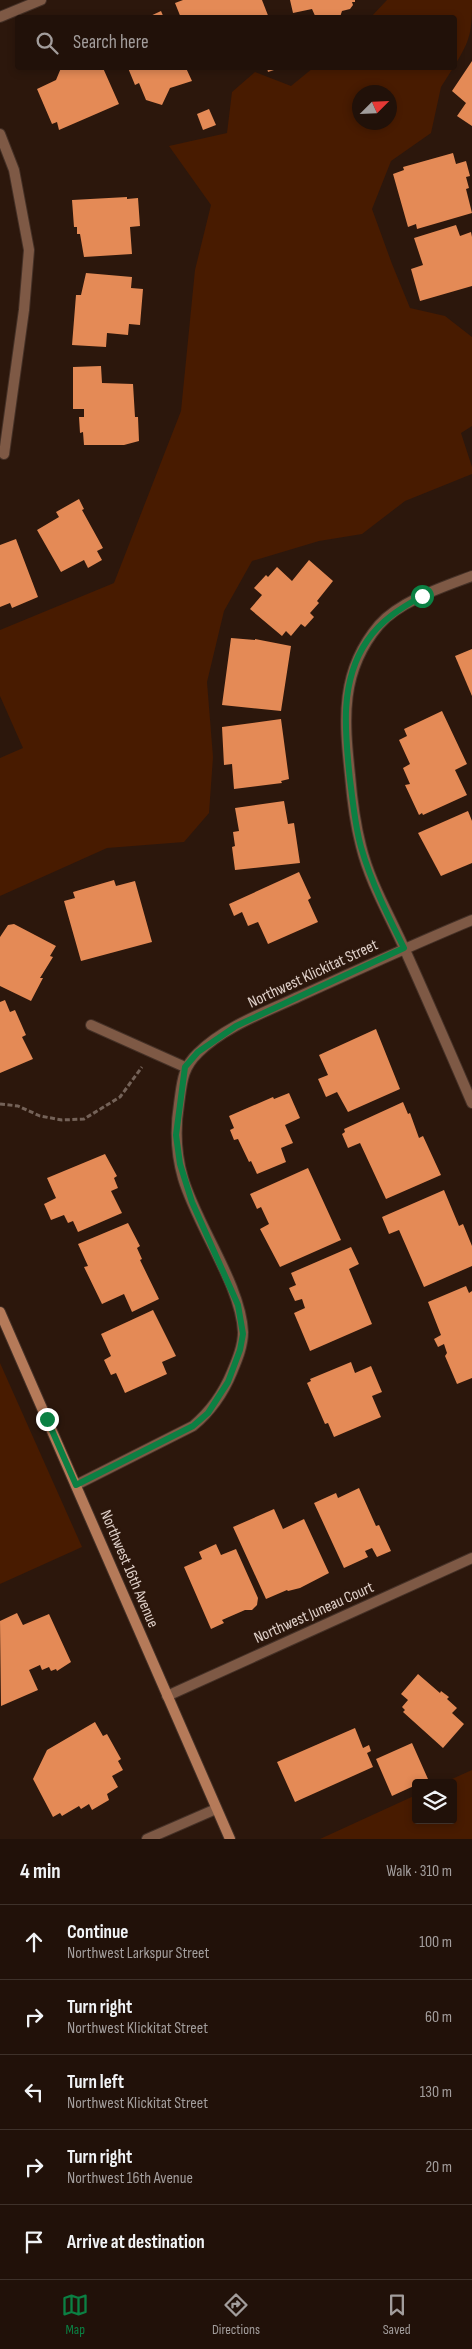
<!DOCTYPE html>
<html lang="en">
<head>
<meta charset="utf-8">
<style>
  body { margin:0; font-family:"Sofia Sans Condensed",sans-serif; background:#2d1f17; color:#f1f3f6 }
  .controls { position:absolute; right:15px; bottom:15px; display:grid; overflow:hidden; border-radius:5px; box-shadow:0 2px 8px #0003 }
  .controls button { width:45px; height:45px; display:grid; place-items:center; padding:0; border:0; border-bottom:1px solid #3e312a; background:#211109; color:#f1f3f6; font:25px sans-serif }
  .compass { position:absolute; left:352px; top:85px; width:45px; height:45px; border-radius:50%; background:#211109; box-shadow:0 2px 8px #0003; rotate:66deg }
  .stop { position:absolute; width:15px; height:15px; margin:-11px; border:4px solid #0b8043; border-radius:50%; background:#fff }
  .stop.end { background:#0b8043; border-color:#fff; box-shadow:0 1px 5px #0008 }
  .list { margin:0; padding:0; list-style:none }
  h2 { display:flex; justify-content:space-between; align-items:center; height:65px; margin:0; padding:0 20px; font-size:21px }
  h2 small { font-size:16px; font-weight:400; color:#a29d9c }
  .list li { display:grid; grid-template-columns:32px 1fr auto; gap:15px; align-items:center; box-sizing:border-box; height:75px; padding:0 20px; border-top:1px solid #3e312a }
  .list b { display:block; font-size:19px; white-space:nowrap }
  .list p { margin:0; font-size:16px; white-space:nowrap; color:#a29d9c }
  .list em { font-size:16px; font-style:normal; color:#a29d9c }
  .icon { flex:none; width:28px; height:28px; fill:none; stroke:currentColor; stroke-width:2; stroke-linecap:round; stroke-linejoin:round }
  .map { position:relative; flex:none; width:472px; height:1839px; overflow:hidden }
  .search { position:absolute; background:#211109; box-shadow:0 2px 8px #0003; left:15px; right:15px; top:15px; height:55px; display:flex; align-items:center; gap:12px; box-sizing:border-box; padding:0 18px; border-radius:5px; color:#a29d9c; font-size:19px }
  .sheet { height:440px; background:#211109 }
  nav { display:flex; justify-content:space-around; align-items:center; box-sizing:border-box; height:70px; border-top:1px solid #3e312a; background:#211109; font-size:14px; color:#a29d9c }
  nav a { display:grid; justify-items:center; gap:2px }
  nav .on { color:#0b8043 }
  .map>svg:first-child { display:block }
</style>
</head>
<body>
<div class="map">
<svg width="472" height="1839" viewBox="0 0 472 1839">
  <rect width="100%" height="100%" fill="#2c170c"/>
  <g fill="#481b00" fill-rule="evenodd">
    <path d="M387,0H472C472,31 471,39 455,65L454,18L371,17Z"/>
    <path d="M313,68H453L441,87L431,133L391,161L372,209L392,264L410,308L445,316L472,337V426L461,433L472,467V474L405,501L362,534L319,541L252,561L224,611L207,682L213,757L209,813L184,842L107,848L0,896V758L23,748L0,696V630L114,583L181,411L195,270L211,205L169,146L227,133L232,92L255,72L291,86ZM390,92V122H360V92Z"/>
    <polygon points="0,1363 82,1547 0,1584"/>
    <polygon points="472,1770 472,1839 320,1839 416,1795 416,1820 453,1820 453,1783 443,1783"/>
  </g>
  <g fill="#e48a56">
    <polygon points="183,0 262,0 269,18 181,18 175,3"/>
    <polygon points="290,0 355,0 355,2 352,2 353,5 350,9 342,11 340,17 316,18 312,9 293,13"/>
    <polygon points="161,11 164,18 146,18"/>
    <polygon points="472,61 472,126 457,116 466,103 452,91"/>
    <polygon points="61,68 103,68 119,104 59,130 57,122 52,124 37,89 56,80"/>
    <polygon points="128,68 186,68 192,81 170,88 162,105 146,100 139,83 135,85"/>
    <polygon points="267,68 280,68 268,72"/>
    <polygon points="209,109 216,125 203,130 197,114"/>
    <polygon points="453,153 456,164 466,161 470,176 466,177 469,188 466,189 472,213 417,229 416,224 408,227 393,174 404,170 403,167"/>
    <polygon points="127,197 127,199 138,198 140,226 130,227 132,254 84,257 80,234 77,234 77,227 74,227 72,200"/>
    <polygon points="456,225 460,236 471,232 472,237 472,286 420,301 411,269 423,265 414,238"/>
    <polygon points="86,273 132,277 131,288 143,289 140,325 129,324 128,335 107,333 106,347 72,345 76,295 81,295"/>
    <polygon points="101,366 102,383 133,384 135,417 138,417 139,441 124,445 84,445 83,432 80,433 79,417 84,417 84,409 73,409 73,367"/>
    <polygon points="79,499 84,509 82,510 103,548 97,551 102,560 88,568 84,560 61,572 37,530 59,517 56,512"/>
    <polygon points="16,539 38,597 12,608 10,603 0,607 0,545"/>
    <polygon points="309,560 333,581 317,601 319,603 310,613 314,617 305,627 301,624 291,636 286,631 282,636 250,609 262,595 254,588 266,575 268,577 277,567 292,581"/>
    <polygon points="231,638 255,640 255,639 291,646 281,711 222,705"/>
    <polygon points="472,649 472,696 455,656"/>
    <polygon points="442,711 467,764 455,770 467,795 423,815 422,813 419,815 405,785 410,784 403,768 410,764 399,740 407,736 404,729"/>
    <polygon points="281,719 289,779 281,781 282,783 234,789 232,764 224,765 222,727"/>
    <polygon points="284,801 288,824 294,823 300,863 235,870 232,847 235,846 233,832 239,831 235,808"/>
    <polygon points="468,811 472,821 472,863 441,876 418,833"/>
    <polygon points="299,872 311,898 308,900 318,922 268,944 258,922 248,926 242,912 234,916 229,904"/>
    <polygon points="114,880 116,886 135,881 152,942 81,961 64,901 75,898 73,892"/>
    <polygon points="14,924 56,946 50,956 53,957 40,978 43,978 31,1001 0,986 0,937 8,925"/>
    <polygon points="5,1000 10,1012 15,1010 26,1035 22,1037 33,1059 0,1073 0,1002"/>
    <polygon points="376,1029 400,1089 348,1112 337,1092 326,1097 318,1079 328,1075 319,1055"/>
    <polygon points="289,1093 300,1118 285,1125 293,1143 281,1148 286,1162 257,1174 251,1161 249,1162 238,1139 234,1140 230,1130 234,1128 229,1116 273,1097 274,1099"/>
    <polygon points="403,1102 408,1114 410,1113 419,1138 423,1136 441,1175 386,1199 360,1143 348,1148 342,1134 345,1132 344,1129"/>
    <polygon points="105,1154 117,1176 114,1178 118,1188 111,1191 122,1213 78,1232 73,1221 68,1223 64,1215 51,1220 44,1204 56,1198 47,1178"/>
    <polygon points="308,1168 341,1240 280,1267 260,1229 269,1224 261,1207 257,1209 250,1194"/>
    <polygon points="444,1190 459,1226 463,1224 472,1246 472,1266 424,1287 399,1230 389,1234 382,1217"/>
    <polygon points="128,1223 140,1246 137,1248 142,1259 140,1260 159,1299 132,1312 124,1294 102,1304 84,1267 88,1266 78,1244"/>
    <polygon points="351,1247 359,1264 349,1269 372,1324 310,1351 294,1313 305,1308 302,1299 295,1301 289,1288 296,1285 291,1273"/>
    <polygon points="466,1286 469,1293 472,1291 472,1378 457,1384 445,1356 447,1353 444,1344 438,1347 434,1339 441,1335 428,1302"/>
    <polygon points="153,1310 176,1356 162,1362 167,1374 125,1393 116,1373 111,1375 104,1360 111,1356 101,1334"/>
    <polygon points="351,1362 355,1373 371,1366 382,1392 372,1396 381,1417 334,1437 328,1423 325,1424 307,1383 311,1381 310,1379"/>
    <polygon points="359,1488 376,1526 379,1525 391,1551 377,1557 372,1548 365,1551 368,1557 344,1568 314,1503 336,1493 338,1498"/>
    <polygon points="274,1509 283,1529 304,1519 329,1573 300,1588 288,1591 287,1590 266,1599 233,1527"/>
    <polygon points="216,1544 221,1555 236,1549 258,1598 257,1605 252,1610 245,1610 222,1620 224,1623 211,1629 184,1567 202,1559 199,1552"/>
    <polygon points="17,1613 23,1625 49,1614 71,1662 57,1671 56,1669 51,1671 49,1667 42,1670 40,1665 29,1670 38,1690 1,1706 0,1621"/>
    <polygon points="418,1674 440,1693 441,1691 449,1697 447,1699 457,1708 452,1713 464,1724 443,1748 403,1712 405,1710 402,1707 408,1700 401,1694"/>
    <polygon points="95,1722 103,1736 107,1734 121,1759 118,1761 123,1770 112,1776 118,1787 107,1794 109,1800 92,1810 89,1804 81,1809 79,1806 62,1816 60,1813 53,1817 33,1779 47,1750"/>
    <polygon points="355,1728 363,1748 369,1745 371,1751 367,1753 373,1767 295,1802 277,1762"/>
    <polygon points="412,1743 428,1779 416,1783 416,1785 392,1796 376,1759"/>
  </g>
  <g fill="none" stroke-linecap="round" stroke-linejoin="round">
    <defs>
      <g id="street">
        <polyline points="0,17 41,0"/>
        <polyline points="0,134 14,170 29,250 24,310 4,454"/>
        <path d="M472,576C443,587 400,601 379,625C340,671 344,719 350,775C352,799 355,823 361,846C370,883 390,916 405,950C428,1001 450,1052 472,1103"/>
        <polyline points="91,1025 185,1067"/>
        <path d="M76,1485L193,1426C211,1411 223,1394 232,1372C237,1360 243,1346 243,1332C241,1285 197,1226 183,1178C176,1154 175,1129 179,1104C182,1083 182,1068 198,1053C225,1026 266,1012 300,996C357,970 414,944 472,920"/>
        <polyline points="167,1696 472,1558"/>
        <polyline points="147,1839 216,1809"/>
      </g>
      <polyline id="secondary" points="0,1312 230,1839"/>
    </defs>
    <use href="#street" stroke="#453127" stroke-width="12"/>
    <use href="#secondary" stroke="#453127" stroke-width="12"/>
    <polyline stroke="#746258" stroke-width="3" stroke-dasharray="5 2.5" stroke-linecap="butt" points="0,1104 18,1106 40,1116 62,1120 84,1119 120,1097 142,1067"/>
    <use href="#street" stroke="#7e5945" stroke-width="10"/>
    <use href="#secondary" stroke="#b57a59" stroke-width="10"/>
  </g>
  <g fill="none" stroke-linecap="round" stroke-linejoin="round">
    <path stroke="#0b8043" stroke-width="6" d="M47,1419L76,1485L193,1426L208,1413L228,1382L240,1350L243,1334L238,1305L192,1202L180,1164L176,1135L185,1067L198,1052L236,1026L404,948C388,916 371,882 361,847C355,826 353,802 350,780C345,733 339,682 367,641C381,620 401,608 422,596"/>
  </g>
  <g text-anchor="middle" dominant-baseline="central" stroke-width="5" stroke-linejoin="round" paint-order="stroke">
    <g font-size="16" fill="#e0d1ca" stroke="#2c170c">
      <text transform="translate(313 974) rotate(-25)">Northwest Klickitat Street</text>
      <text transform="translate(129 1569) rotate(67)">Northwest 16th Avenue</text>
      <text transform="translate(314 1613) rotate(-24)">Northwest Juneau Court</text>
    </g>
  </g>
</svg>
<div class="controls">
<button><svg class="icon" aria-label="layers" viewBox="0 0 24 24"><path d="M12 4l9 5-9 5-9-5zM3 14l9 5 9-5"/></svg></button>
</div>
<svg class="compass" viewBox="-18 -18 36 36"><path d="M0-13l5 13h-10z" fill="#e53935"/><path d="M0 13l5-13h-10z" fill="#a29d9c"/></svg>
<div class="stop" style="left:422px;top:596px"></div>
<div class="stop end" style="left:47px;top:1419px"></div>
<div class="search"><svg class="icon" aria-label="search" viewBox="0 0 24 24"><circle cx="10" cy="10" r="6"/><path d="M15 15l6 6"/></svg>Search here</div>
</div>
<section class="sheet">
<h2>4 min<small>Walk · 310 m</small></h2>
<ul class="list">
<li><svg class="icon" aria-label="ahead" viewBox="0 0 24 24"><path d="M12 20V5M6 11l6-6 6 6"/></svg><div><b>Continue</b><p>Northwest Larkspur Street</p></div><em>100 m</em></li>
<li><svg class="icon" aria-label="right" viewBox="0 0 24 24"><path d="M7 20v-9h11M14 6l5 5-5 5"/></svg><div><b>Turn right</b><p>Northwest Klickitat Street</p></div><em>60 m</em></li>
<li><svg class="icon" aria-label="left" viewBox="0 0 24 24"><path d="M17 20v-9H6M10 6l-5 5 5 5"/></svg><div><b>Turn left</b><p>Northwest Klickitat Street</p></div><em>130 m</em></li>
<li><svg class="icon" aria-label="right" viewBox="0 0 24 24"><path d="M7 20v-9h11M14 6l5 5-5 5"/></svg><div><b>Turn right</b><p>Northwest 16th Avenue</p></div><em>20 m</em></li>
<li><svg class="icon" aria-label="arrive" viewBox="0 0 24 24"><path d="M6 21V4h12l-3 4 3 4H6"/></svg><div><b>Arrive at destination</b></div></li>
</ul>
</section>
<nav>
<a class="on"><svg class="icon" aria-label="map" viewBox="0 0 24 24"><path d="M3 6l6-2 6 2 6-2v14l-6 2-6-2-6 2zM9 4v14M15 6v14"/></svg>Map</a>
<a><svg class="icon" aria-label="directions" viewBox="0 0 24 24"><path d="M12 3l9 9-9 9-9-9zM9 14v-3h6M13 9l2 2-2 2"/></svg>Directions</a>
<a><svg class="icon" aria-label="saved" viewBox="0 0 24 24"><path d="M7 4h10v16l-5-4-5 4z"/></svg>Saved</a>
</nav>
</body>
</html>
